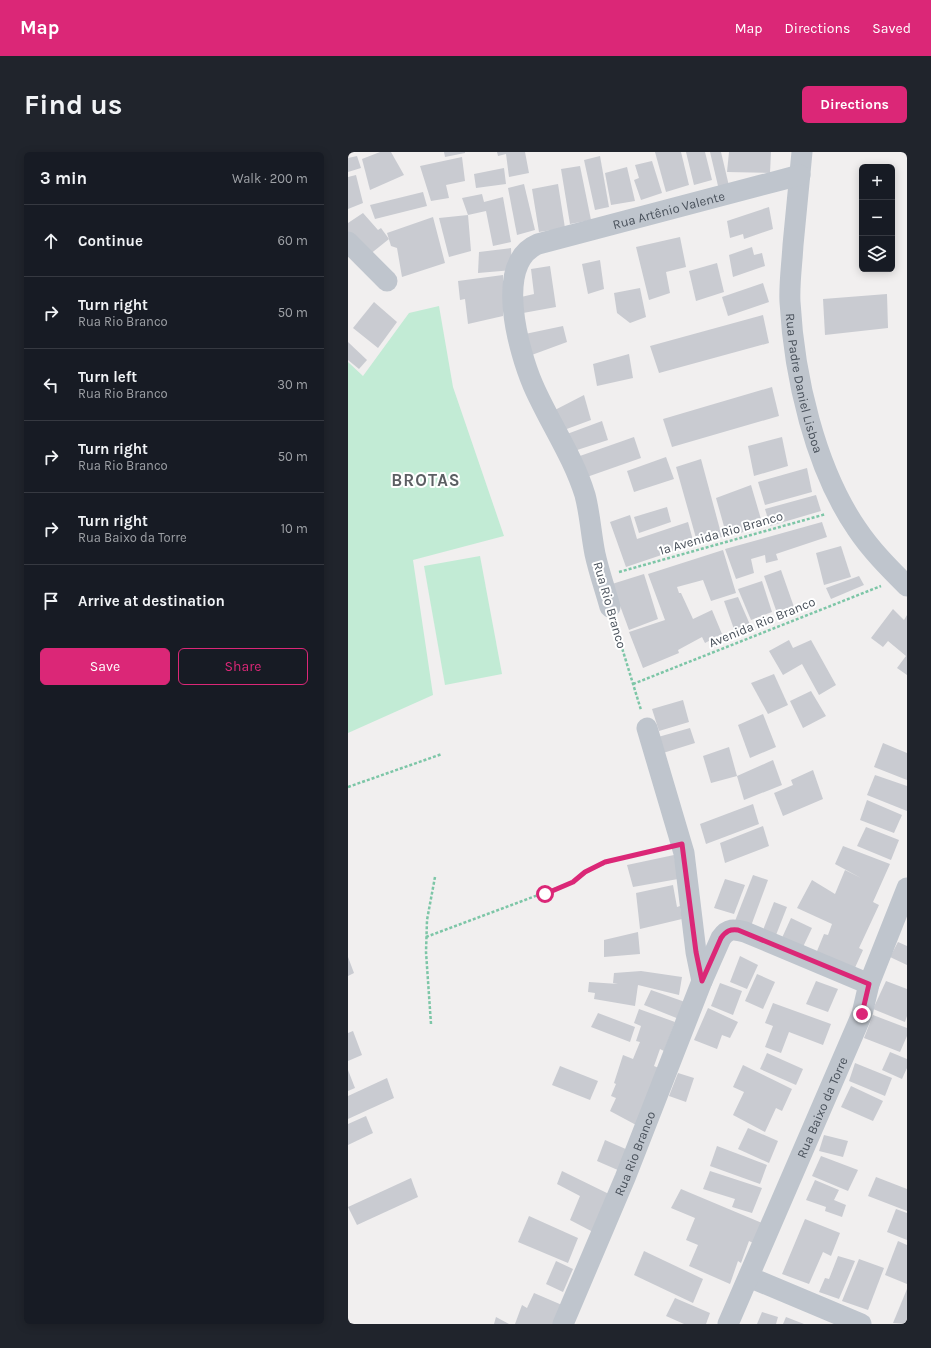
<!DOCTYPE html>
<html lang="en">
<head>
<meta charset="utf-8">
<style>
  body { margin:0; font-family:Karla,sans-serif; background:#20242c; color:#f1f3f6 }
  .controls { position:absolute; right:12px; top:12px; display:grid; overflow:hidden; border-radius:6px; box-shadow:0 2px 10px #0003 }
  .controls button { width:36px; height:36px; display:grid; place-items:center; padding:0; border:0; border-bottom:1px solid #363941; background:#171b24; color:#f1f3f6; font:20px sans-serif }
  .stop { position:absolute; width:12px; height:12px; margin:-9px; border:3px solid #db2777; border-radius:50%; background:#fff }
  .stop.end { background:#db2777; border-color:#fff; box-shadow:0 1px 4px #0008 }
  .list { margin:0; padding:0; list-style:none }
  h2 { display:flex; justify-content:space-between; align-items:center; height:52px; margin:0; padding:0 16px; font-size:17px }
  h2 small { font-size:13px; font-weight:400; color:#9ea1a6 }
  .list li { display:grid; grid-template-columns:26px 1fr auto; gap:12px; align-items:center; box-sizing:border-box; height:72px; padding:0 16px; border-top:1px solid #363941 }
  .list b { display:block; font-size:15px; white-space:nowrap }
  .list p { margin:0; font-size:13px; white-space:nowrap; color:#9ea1a6 }
  .list em { font-size:13px; font-style:normal; color:#9ea1a6 }
  .actions { display:flex; gap:8px; padding:12px 16px }
  .actions a { flex:1; padding:9px 0; border:1px solid #db2777; border-radius:6px; text-align:center; font-size:14px; color:#db2777 }
  .actions .main { background:#db2777; color:#fff }
  .icon { flex:none; width:22px; height:22px; fill:none; stroke:currentColor; stroke-width:2; stroke-linecap:round; stroke-linejoin:round }
  .map { position:relative; flex:none; width:559px; height:1172px; overflow:hidden; border-radius:6px }
  header { display:flex; align-items:center; gap:24px; box-sizing:border-box; height:56px; padding:0 20px; background:#db2777; color:#fff }
  header strong { font-size:19px }
  nav { display:flex; gap:22px; margin-inline-start:auto; font-size:14px }
  .intro { display:flex; align-items:center; justify-content:space-between; box-sizing:border-box; height:96px; padding:0 24px }
  h1 { margin:0; font-size:28px }
  .button { padding:10px 18px; border-radius:6px; background:#db2777; color:#fff; font-size:14px; font-weight:700 }
  main { display:flex; gap:24px; padding:0 24px }
  aside { flex:1; background:#171b24; border-radius:6px; box-shadow:0 2px 10px #0003 }
  .map>svg:first-child { display:block }
</style>
</head>
<body>
<header>
<strong>Map</strong>
<nav><a>Map</a><a>Directions</a><a>Saved</a></nav>
</header>
<div class="intro"><h1>Find us</h1><a class="button">Directions</a></div>
<main>
<aside>
<h2>3 min<small>Walk · 200 m</small></h2>
<ul class="list">
<li><svg class="icon" aria-label="ahead" viewBox="0 0 24 24"><path d="M12 20V5M6 11l6-6 6 6"/></svg><div><b>Continue</b></div><em>60 m</em></li>
<li><svg class="icon" aria-label="right" viewBox="0 0 24 24"><path d="M7 20v-9h11M14 6l5 5-5 5"/></svg><div><b>Turn right</b><p>Rua Rio Branco</p></div><em>50 m</em></li>
<li><svg class="icon" aria-label="left" viewBox="0 0 24 24"><path d="M17 20v-9H6M10 6l-5 5 5 5"/></svg><div><b>Turn left</b><p>Rua Rio Branco</p></div><em>30 m</em></li>
<li><svg class="icon" aria-label="right" viewBox="0 0 24 24"><path d="M7 20v-9h11M14 6l5 5-5 5"/></svg><div><b>Turn right</b><p>Rua Rio Branco</p></div><em>50 m</em></li>
<li><svg class="icon" aria-label="right" viewBox="0 0 24 24"><path d="M7 20v-9h11M14 6l5 5-5 5"/></svg><div><b>Turn right</b><p>Rua Baixo da Torre</p></div><em>10 m</em></li>
<li><svg class="icon" aria-label="arrive" viewBox="0 0 24 24"><path d="M6 21V4h12l-3 4 3 4H6"/></svg><div><b>Arrive at destination</b></div></li>
</ul>
<div class="actions"><a class="main">Save</a><a>Share</a></div>
</aside>
<div class="map">
<svg width="559" height="1172" viewBox="0 0 559 1172">
  <rect width="100%" height="100%" fill="#f1efef"/>
  <g fill="#c2ebd5">
    <polygon points="91,154 105,235 156,384 65,408 85,543 0,581 0,210 15,224 61,161"/>
    <polygon points="132,404 154,522 97,533 76,414"/>
  </g>
  <g fill="#c9cbd1">
    <polygon points="32,0 43,0 56,23 22,38 14,7"/>
    <polygon points="96,0 117,0 117,1 97,5"/>
    <polygon points="149,0 177,0 181,21 161,25 158,2 150,4"/>
    <polygon points="307,0 333,0 341,33 318,40"/>
    <polygon points="338,0 357,0 364,28 346,33"/>
    <polygon points="362,0 373,0 381,34 371,38"/>
    <polygon points="381,0 423,0 422,21 379,20"/>
    <polygon points="9,4 13,16 0,20 0,6"/>
    <polygon points="252,4 261,55 247,58 236,8"/>
    <polygon points="114,5 117,29 98,33 101,46 83,49 72,14"/>
    <polygon points="304,9 314,41 293,48 286,28 291,26 287,13"/>
    <polygon points="232,14 243,68 222,72 213,17"/>
    <polygon points="279,15 287,49 263,53 257,21"/>
    <polygon points="156,16 158,32 128,36 126,22"/>
    <polygon points="8,23 15,51 0,57 0,25"/>
    <polygon points="176,32 187,78 169,83 160,36"/>
    <polygon points="210,32 217,76 191,80 184,37"/>
    <polygon points="75,40 79,54 27,67 22,53"/>
    <polygon points="134,42 136,50 155,45 163,90 145,94 138,59 120,63 114,46"/>
    <polygon points="421,55 425,77 396,87 395,82 382,86 379,69"/>
    <polygon points="15,61 30,78 33,76 41,87 21,103 0,81 0,71"/>
    <polygon points="120,63 123,99 101,105 91,66"/>
    <polygon points="85,65 97,111 54,125 49,96 43,94 39,81"/>
    <polygon points="332,85 338,115 318,120 322,141 301,148 288,95"/>
    <polygon points="404,95 406,103 414,101 417,114 385,125 381,103"/>
    <polygon points="163,96 164,118 130,121 131,100"/>
    <polygon points="252,108 256,137 240,142 234,112"/>
    <polygon points="369,111 376,140 348,149 341,119"/>
    <polygon points="202,114 208,155 175,161 173,145 186,142 183,117"/>
    <polygon points="155,123 155,164 120,172 117,147 112,148 110,129"/>
    <polygon points="415,131 421,150 380,164 374,145"/>
    <polygon points="292,136 298,165 282,171 269,161 266,141"/>
    <polygon points="539,142 540,176 477,183 475,147"/>
    <polygon points="26,150 49,170 30,196 5,176"/>
    <polygon points="415,163 421,191 311,221 302,194"/>
    <polygon points="215,174 219,190 181,204 177,182"/>
    <polygon points="0,190 19,208 11,217 0,208"/>
    <polygon points="281,202 285,226 249,234 245,212"/>
    <polygon points="424,235 431,264 324,295 315,267"/>
    <polygon points="236,243 243,268 216,278 205,259"/>
    <polygon points="254,269 260,288 226,299 219,282"/>
    <polygon points="286,285 293,306 236,326 229,305"/>
    <polygon points="434,285 440,314 406,324 400,294"/>
    <polygon points="318,305 326,327 286,340 279,319"/>
    <polygon points="353,307 374,385 350,393 328,315"/>
    <polygon points="459,316 464,340 417,353 410,330"/>
    <polygon points="403,333 415,374 379,385 368,346"/>
    <polygon points="468,343 473,359 422,374 417,357"/>
    <polygon points="319,355 323,370 291,381 286,365"/>
    <polygon points="282,363 289,387 340,370 346,392 278,415 262,370"/>
    <polygon points="474,370 479,385 428,402 430,408 418,411 417,403 403,407 406,421 388,427 377,397"/>
    <polygon points="493,394 503,425 476,433 468,401"/>
    <polygon points="375,398 388,441 363,449 355,428 329,435 331,441 333,441 345,467 364,458 374,482 357,491 354,485 330,498 331,501 295,516 281,480 317,468 300,422"/>
    <polygon points="433,418 446,455 429,461 416,424"/>
    <polygon points="296,422 310,467 281,478 264,432"/>
    <polygon points="511,424 516,433 483,447 478,436"/>
    <polygon points="414,429 424,460 403,468 390,437"/>
    <polygon points="390,445 403,475 387,480 376,449"/>
    <polygon points="545,457 556,468 559,463 559,523 549,516 558,504 540,489 535,495 523,486"/>
    <polygon points="441,488 445,496 463,488 488,533 471,543 454,512 435,523 421,499"/>
    <polygon points="426,522 440,553 420,562 403,531"/>
    <polygon points="463,539 478,564 455,576 442,549"/>
    <polygon points="335,548 341,570 311,579 304,557"/>
    <polygon points="415,562 428,595 402,606 390,573"/>
    <polygon points="342,576 347,591 315,601 310,585"/>
    <polygon points="535,591 559,601 559,628 526,615"/>
    <polygon points="381,595 389,624 363,631 355,604"/>
    <polygon points="425,608 434,633 396,648 389,624"/>
    <polygon points="465,618 475,647 435,664 426,641 445,633 443,628"/>
    <polygon points="527,623 559,634 559,659 519,643"/>
    <polygon points="519,648 554,663 546,681 512,668"/>
    <polygon points="405,652 411,672 358,692 352,672"/>
    <polygon points="415,674 421,694 377,711 372,691"/>
    <polygon points="518,675 551,688 543,708 509,694"/>
    <polygon points="495,694 542,712 525,750 531,753 511,796 515,798 505,820 467,804 476,782 480,783 484,772 449,756 464,728 487,742 497,718 513,726 487,712"/>
    <polygon points="326,703 330,727 285,735 279,713"/>
    <polygon points="405,723 420,728 403,774 387,769"/>
    <polygon points="377,727 397,733 386,762 366,756"/>
    <polygon points="325,733 329,755 332,754 334,767 292,777 288,741"/>
    <polygon points="426,750 439,755 428,783 415,778"/>
    <polygon points="443,766 464,776 454,797 433,788"/>
    <polygon points="290,780 292,802 256,805 256,788"/>
    <polygon points="550,790 559,794 559,813 542,805"/>
    <polygon points="392,804 410,813 399,837 382,830"/>
    <polygon points="0,805 6,821 0,824"/>
    <polygon points="293,819 334,825 331,843 290,833 287,854 246,847 247,841 240,840 241,830 270,832 265,831 266,821"/>
    <polygon points="409,822 427,830 415,857 397,849"/>
    <polygon points="468,829 490,837 480,860 458,852"/>
    <polygon points="538,829 559,837 559,864 557,870 525,857"/>
    <polygon points="372,831 394,839 385,863 363,854"/>
    <polygon points="303,838 337,850 331,867 296,853"/>
    <polygon points="425,851 483,872 475,893 441,880 433,901 417,895 425,874 417,871"/>
    <polygon points="360,856 390,870 382,886 374,883 369,897 346,888"/>
    <polygon points="291,857 327,870 316,899 312,897 306,914 313,917 290,974 262,959 268,946 263,944 268,932 266,931 275,903 285,907 292,890 288,889 293,874 286,871"/>
    <polygon points="250,861 287,875 282,890 243,875"/>
    <polygon points="525,863 559,876 559,884 552,900 516,886"/>
    <polygon points="5,879 14,903 0,909 0,881"/>
    <polygon points="542,900 559,907 559,916 554,927 534,918"/>
    <polygon points="419,901 455,917 448,933 412,917"/>
    <polygon points="507,911 544,926 537,944 501,929"/>
    <polygon points="395,913 444,937 434,959 428,956 417,980 385,963 396,940 385,935"/>
    <polygon points="212,914 250,929 242,948 204,933"/>
    <polygon points="0,918 7,936 0,939"/>
    <polygon points="330,921 346,926 338,950 321,944"/>
    <polygon points="39,926 46,946 0,967 0,944"/>
    <polygon points="503,934 535,949 525,969 493,955"/>
    <polygon points="18,964 25,981 0,993 0,972"/>
    <polygon points="400,976 430,989 421,1011 390,997"/>
    <polygon points="476,983 500,989 495,1005 471,999"/>
    <polygon points="257,988 280,998 272,1019 249,1009"/>
    <polygon points="369,994 419,1013 412,1032 362,1014"/>
    <polygon points="473,1004 510,1018 500,1039 464,1024"/>
    <polygon points="214,1019 263,1043 247,1081 222,1068 232,1044 209,1032"/>
    <polygon points="362,1019 414,1036 404,1061 384,1055 387,1047 355,1037"/>
    <polygon points="528,1025 559,1037 559,1059 520,1044"/>
    <polygon points="63,1026 70,1045 9,1073 0,1055"/>
    <polygon points="467,1028 491,1038 486,1048 498,1053 494,1065 477,1059 478,1055 458,1048"/>
    <polygon points="333,1037 414,1071 405,1091 401,1089 393,1111 390,1109 382,1132 341,1114 350,1093 338,1088 347,1066 323,1056"/>
    <polygon points="548,1057 559,1061 559,1088 539,1080"/>
    <polygon points="181,1064 230,1086 220,1111 170,1090"/>
    <polygon points="457,1067 492,1081 483,1104 475,1100 461,1132 434,1122"/>
    <polygon points="550,1089 559,1093 559,1132 537,1123"/>
    <polygon points="296,1099 355,1127 345,1151 286,1123"/>
    <polygon points="490,1104 507,1109 491,1147 471,1140 477,1126 481,1127"/>
    <polygon points="511,1107 536,1116 520,1158 494,1149"/>
    <polygon points="208,1109 225,1117 215,1140 198,1132"/>
    <polygon points="559,1137 559,1172 545,1171"/>
    <polygon points="186,1141 214,1153 206,1172 167,1172 174,1153 179,1156"/>
    <polygon points="327,1146 362,1161 358,1172 336,1172 318,1164"/>
    <polygon points="414,1160 430,1165 428,1172 409,1172"/>
    <polygon points="148,1165 161,1172 146,1172"/>
    <polygon points="438,1165 456,1172 435,1172"/>
  </g>
  <g fill="none" stroke-linecap="round" stroke-linejoin="round">
    <g stroke="#7dc6a7" stroke-width="2.5" stroke-dasharray="3 2" stroke-linecap="butt">
      <polyline points="271,420 478,362"/>
      <polyline points="267,473 293,558"/>
      <polyline points="285,532 533,434"/>
      <polyline points="0,635 94,602"/>
      <path d="M78,785L225,730C251,708 283,704 316,696"/>
      <polyline points="83,872 78,800 79,768 87,725"/>
    </g>
    <g stroke="#bfc5cd" stroke-width="21">
      <path id="s1" d="M454,0C451,31 448,62 445,93C444,112 441,132 442,150C446,224 467,316 509,377C523,398 541,416 559,434"/>
      <polyline points="0,90 39,129"/>
      <path id="s2" d="M262,455C257,437 251,420 247,402C243,382 242,362 237,343C225,304 201,270 185,233C171,200 145,111 190,92L452,23"/>
      <polyline points="299,576 336,701 348,800 354,829"/>
      <polyline points="401,1125 513,1172"/>
      <path id="s3" d="M215,1172L277,1026L354,829L373,786C380,776 386,777 397,780L521,832"/>
      <path id="s4" d="M380,1172L514,862L521,832L559,736"/>
    </g>
  </g>
  <g fill="none" stroke-linecap="round" stroke-linejoin="round">
    <path stroke="#db2777" stroke-width="5" d="M197,742L225,730L237,720L257,710L334,692L348,800L354,829L373,786C378,779 382,777 390,778L521,832L514,862"/>
  </g>
  <g text-anchor="middle" dominant-baseline="central" stroke-width="4" stroke-linejoin="round" paint-order="stroke">
    <g font-size="13" fill="#49515b" stroke="#fff">
      <text stroke="none"><textPath href="#s2" startOffset="525">Rua Artênio Valente</textPath></text>
      <text stroke="none"><textPath href="#s1" startOffset="233">Rua Padre Daniel Lisboa</textPath></text>
      <text transform="translate(373 381) rotate(-16)">1ª Avenida Rio Branco</text>
      <text transform="translate(262 453) rotate(74)">Rua Rio Branco</text>
      <text transform="translate(414 470) rotate(-22)">Avenida Rio Branco</text>
      <text stroke="none"><textPath href="#s4" startOffset="236">Rua Baixo da Torre</textPath></text>
      <text stroke="none"><textPath href="#s3" startOffset="185">Rua Rio Branco</textPath></text>
    </g>
    <g font-size="17" font-weight="bold" letter-spacing="1" fill="#5c5f63" stroke="#fff">
      <text x="78" y="328">BROTAS</text>
    </g>
  </g>
</svg>
<div class="controls">
<button>+</button>
<button>−</button>
<button><svg class="icon" aria-label="layers" viewBox="0 0 24 24"><path d="M12 4l9 5-9 5-9-5zM3 14l9 5 9-5"/></svg></button>
</div>
<div class="stop" style="left:197px;top:742px"></div>
<div class="stop end" style="left:514px;top:862px"></div>
</div>
</main>
</body>
</html>
